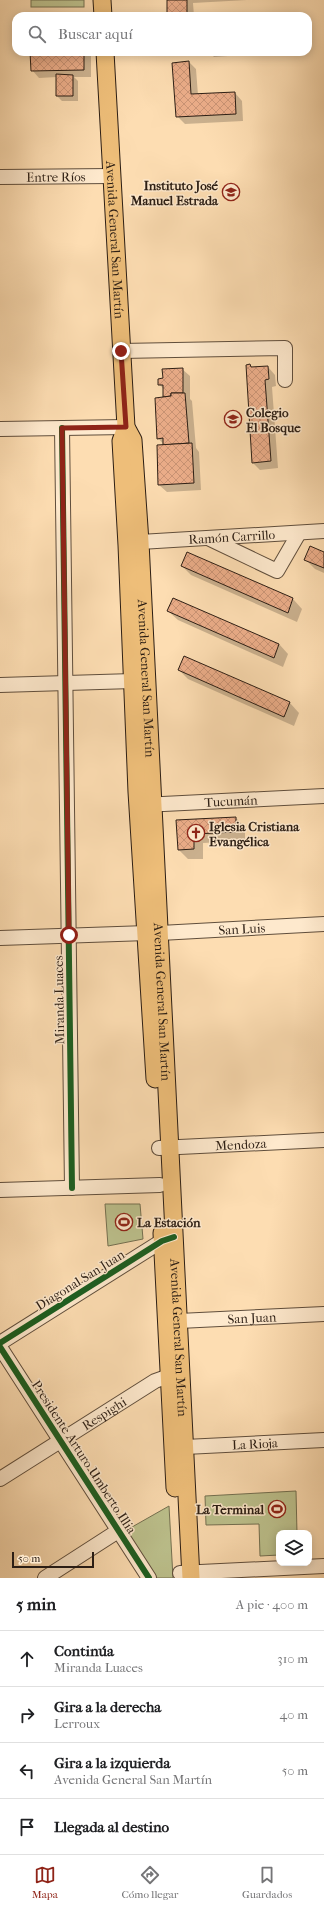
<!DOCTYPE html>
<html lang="es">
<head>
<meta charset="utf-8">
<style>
  body { margin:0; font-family:"IM FELL French Canon",serif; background:#f6f6f6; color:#202124 }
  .controls { position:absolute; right:12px; bottom:12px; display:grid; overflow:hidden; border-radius:8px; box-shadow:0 2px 10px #0003 }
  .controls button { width:36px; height:36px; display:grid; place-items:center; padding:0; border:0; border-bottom:1px solid #e0e0e0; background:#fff; color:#202124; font:20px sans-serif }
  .scale { position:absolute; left:12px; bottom:10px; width:82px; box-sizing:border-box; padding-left:4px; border:2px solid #2c1e14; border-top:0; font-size:11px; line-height:14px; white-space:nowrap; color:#2c1e14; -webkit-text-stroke:3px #fee9cd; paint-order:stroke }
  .stop { position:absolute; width:12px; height:12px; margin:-9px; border:3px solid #8f2418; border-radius:50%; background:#fff }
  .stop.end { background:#8f2418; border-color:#fff; box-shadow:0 1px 4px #0008 }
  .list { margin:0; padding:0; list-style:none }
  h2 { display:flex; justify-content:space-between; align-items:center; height:52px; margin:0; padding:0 16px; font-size:17px }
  h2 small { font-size:13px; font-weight:400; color:#757577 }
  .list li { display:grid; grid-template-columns:26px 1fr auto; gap:12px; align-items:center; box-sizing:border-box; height:56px; padding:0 16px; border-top:1px solid #e0e0e0 }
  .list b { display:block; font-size:15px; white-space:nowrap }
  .list p { margin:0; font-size:13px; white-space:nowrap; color:#757577 }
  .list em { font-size:13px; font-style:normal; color:#757577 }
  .icon { flex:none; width:22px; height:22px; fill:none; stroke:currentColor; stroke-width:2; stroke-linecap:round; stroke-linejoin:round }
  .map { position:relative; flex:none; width:324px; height:1578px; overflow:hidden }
  .search { position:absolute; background:#fff; box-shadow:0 2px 10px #0003; left:12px; right:12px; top:12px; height:44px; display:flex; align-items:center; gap:10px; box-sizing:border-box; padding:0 14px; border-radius:12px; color:#757577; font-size:15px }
  .sheet { height:276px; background:#fff }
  nav { display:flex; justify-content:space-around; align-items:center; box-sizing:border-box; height:56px; border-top:1px solid #e0e0e0; background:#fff; font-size:11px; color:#757577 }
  nav a { display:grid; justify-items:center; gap:2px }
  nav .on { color:#8f2418 }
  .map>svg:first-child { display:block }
</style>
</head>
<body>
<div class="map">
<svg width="324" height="1578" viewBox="0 0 324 1578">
  <defs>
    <pattern id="building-cross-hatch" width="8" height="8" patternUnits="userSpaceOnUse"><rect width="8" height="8" fill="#ebad89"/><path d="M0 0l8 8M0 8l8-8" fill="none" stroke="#ca9475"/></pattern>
  </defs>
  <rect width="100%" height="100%" fill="#fdddb2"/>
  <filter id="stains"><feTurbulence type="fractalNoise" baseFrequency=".005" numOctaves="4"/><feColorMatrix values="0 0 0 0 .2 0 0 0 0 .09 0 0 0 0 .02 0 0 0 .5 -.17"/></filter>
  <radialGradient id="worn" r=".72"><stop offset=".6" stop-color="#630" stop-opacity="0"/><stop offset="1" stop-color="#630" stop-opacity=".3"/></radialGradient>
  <g fill="#bdc28e" stroke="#747051">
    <rect x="31" y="0" width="53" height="7"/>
    <polygon points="105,1204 140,1204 143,1239 108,1246"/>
    <polygon points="296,1491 297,1533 279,1533 279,1555 260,1556 259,1524 206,1525 205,1496"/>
    <polygon points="169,1506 173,1578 156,1578 125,1531"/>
  </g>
  <g fill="#0003">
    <polygon points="168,0 247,0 193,3 194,16 168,16"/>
    <polygon points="31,52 88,52 91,54 91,77 74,77 78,81 78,101 62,101 57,96 57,77 39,78 32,70"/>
    <polygon points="209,52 283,52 214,57"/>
    <polygon points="189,62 196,69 198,95 235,93 242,101 243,121 185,124 177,116"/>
    <polygon points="250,365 253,368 268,367 275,375 276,386 272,387 278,468 260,470 253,463"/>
    <polygon points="182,369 190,376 190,399 192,401 196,448 199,452 201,490 167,492 159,485 165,446 158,438 164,398 164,389 159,384 164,379"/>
    <polygon points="187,553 293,599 302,609 297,622 191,575 182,566"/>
    <polygon points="324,553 324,573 315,569 305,559"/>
    <polygon points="168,611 279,644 288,654 283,667 178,620"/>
    <polygon points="184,658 290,703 299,713 294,726 188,679 179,670"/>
    <polygon points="236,818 245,827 245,841 203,843 203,859 188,859 179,850 177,821"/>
  </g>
  <g fill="url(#building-cross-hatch)" stroke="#2c1e14">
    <rect x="167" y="0" width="20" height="16"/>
    <polygon points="30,52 84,52 84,70 31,71"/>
    <polygon points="189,61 191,94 235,92 236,114 176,117 172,63"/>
    <polygon points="56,74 73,75 73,96 56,96"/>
    <polygon points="250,364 251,367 268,366 269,379 265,380 271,461 252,463 246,365"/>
    <polygon points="183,368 183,393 171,393 171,396 163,397 163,385 158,385 158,379 163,378 162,369"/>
    <polygon points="171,393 185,393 189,443 163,445 163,438 157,439 155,398 171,396"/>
    <polygon points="192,443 194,483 158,485 157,445"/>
    <polygon points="310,546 324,552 324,568 304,560"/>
    <polygon points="187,552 293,598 288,613 181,566"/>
    <polygon points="173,598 279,644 274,658 167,611"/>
    <polygon points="184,656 290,702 284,717 178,670"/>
    <polygon points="236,817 236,832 194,834 194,849 178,850 176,820"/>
  </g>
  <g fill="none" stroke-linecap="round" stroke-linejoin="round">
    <defs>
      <g id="minor">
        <path id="s1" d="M0,177L111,176"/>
        <polyline points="121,351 285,348 285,380"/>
        <polyline points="62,428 72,1188"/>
        <polyline points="0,429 126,427"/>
        <polyline points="210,539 277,571 299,533"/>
        <path id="s2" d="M140,542L324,531"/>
        <polyline points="0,685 133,681"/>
        <path id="s3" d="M143,805L324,796"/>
        <path id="s4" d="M160,933L324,924"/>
        <polyline points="0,938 147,933"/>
        <path id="s5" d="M159,1148L324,1140"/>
        <polyline points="0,1190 160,1185"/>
        <path id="s6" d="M179,1321L324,1314"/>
        <polyline points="0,1343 162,1241 171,1238"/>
        <polyline points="0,1347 149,1578"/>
        <path id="s7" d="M185,1447L324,1440"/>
        <path id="s8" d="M0,1479L155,1381L169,1376"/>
        <polyline points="180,1573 324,1566"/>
        <polyline points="45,1578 118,1531"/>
      </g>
      <g id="major">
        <polyline points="102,0 103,16"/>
        <path id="s9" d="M105,52L126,427L133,440L140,542L191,1578"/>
        <polyline points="126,427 121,441 127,545 137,792 155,1079"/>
        <polyline points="162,1233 175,1488"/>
      </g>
    </defs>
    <use href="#minor" stroke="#604e3c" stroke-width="16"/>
    <use href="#major" stroke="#2c1e14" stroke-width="19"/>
    <use href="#minor" stroke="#fee9cd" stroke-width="14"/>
    <use href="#major" stroke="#eebe79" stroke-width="17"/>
    <defs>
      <g id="cycleway">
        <polyline points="62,428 72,1188"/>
        <polyline points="0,1343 162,1241 174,1237"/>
        <polyline points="0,1347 149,1578"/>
      </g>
    </defs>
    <use href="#cycleway" stroke="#fee9cd" stroke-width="8"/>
    <use href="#cycleway" stroke="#1b5e20" stroke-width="6"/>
  </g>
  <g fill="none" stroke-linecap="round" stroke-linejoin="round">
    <polyline stroke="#8f2418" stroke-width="5" points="69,935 62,428 126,427 121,351"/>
  </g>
  <defs>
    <symbol id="school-ring" viewBox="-11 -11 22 22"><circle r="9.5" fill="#fee9cd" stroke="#8f2418" stroke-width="1.5"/><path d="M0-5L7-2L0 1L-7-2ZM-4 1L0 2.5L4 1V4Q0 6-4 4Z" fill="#8f2418"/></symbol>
    <symbol id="church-ring" viewBox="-11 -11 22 22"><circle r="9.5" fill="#fee9cd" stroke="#8f2418" stroke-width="1.5"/><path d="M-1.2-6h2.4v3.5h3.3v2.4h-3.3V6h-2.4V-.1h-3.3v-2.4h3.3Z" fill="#8f2418"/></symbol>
    <symbol id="stadium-ring" viewBox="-11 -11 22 22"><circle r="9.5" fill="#fee9cd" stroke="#8f2418" stroke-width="1.5"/><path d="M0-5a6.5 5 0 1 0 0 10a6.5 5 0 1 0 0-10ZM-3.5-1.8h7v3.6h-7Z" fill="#8f2418"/></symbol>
  </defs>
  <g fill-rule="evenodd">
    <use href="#school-ring" x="221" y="182" width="20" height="20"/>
    <use href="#school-ring" x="223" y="409" width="20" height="20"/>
    <use href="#church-ring" x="186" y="823" width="20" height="20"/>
    <use href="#stadium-ring" x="114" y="1212" width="20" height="20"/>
    <use href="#stadium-ring" x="267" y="1499" width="20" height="20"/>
  </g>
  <g text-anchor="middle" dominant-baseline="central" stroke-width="3" stroke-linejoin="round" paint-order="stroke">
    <g font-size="13" fill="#2c1e14" stroke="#fee9cd">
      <text stroke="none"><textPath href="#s1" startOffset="56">Entre Ríos</textPath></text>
      <text stroke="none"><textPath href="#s9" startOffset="188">Avenida General San Martín</textPath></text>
      <text stroke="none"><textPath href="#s2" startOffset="92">Ramón Carrillo</textPath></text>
      <text stroke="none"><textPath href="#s9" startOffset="629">Avenida General San Martín</textPath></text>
      <text stroke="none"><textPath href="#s3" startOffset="88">Tucumán</textPath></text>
      <text stroke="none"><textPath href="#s4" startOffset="82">San Luis</textPath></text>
      <text transform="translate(59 1000) rotate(-91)">Miranda Luaces</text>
      <text stroke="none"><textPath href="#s9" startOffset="953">Avenida General San Martín</textPath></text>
      <text stroke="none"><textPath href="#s5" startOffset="82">Mendoza</textPath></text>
      <text transform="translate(80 1280) rotate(-32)">Diagonal San Juan</text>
      <text stroke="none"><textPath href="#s6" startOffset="73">San Juan</textPath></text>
      <text stroke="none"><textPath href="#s9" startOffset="1289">Avenida General San Martín</textPath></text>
      <text stroke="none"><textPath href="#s8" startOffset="123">Respighi</textPath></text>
      <text stroke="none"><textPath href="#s7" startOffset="70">La Rioja</textPath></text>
      <text transform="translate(84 1457) rotate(57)">Presidente Arturo Umberto Illia</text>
    </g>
    <g font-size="13" font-weight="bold" fill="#2c1e14" stroke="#fee9cd" text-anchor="start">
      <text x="218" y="185" text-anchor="end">Instituto José<tspan x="218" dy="15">Manuel Estrada</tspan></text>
      <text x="246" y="412">Colegio<tspan x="246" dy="15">El Bosque</tspan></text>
      <text x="209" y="826">Iglesia Cristiana<tspan x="209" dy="15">Evangélica</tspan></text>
      <text x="137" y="1222">La Estación</text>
      <text x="264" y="1509" text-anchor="end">La Terminal</text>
    </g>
  </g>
  <rect width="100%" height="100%" filter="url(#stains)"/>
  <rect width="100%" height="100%" fill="url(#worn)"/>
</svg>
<div class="controls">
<button><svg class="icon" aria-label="layers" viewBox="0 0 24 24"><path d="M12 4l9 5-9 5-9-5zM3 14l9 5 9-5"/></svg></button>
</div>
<div class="scale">50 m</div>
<div class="stop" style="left:69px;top:935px"></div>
<div class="stop end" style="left:121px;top:351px"></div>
<div class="search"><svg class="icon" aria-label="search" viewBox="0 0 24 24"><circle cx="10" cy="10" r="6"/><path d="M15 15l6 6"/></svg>Buscar aquí</div>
</div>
<section class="sheet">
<h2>5 min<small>A pie · 400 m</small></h2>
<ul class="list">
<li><svg class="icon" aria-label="ahead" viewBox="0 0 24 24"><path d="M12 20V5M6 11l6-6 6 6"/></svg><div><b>Continúa</b><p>Miranda Luaces</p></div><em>310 m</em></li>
<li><svg class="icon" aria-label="right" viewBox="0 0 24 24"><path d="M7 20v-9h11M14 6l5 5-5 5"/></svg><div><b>Gira a la derecha</b><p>Lerroux</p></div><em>40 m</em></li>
<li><svg class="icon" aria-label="left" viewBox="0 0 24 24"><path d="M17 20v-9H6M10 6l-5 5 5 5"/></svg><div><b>Gira a la izquierda</b><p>Avenida General San Martín</p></div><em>50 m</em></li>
<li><svg class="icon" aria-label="arrive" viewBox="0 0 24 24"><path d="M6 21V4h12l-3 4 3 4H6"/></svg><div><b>Llegada al destino</b></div></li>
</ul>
</section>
<nav>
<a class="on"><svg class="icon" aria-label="map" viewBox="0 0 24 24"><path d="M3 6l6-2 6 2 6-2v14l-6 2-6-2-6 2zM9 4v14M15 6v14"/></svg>Mapa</a>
<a><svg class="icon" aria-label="directions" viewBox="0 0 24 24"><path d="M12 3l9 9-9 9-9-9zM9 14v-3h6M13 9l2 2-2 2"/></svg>Cómo llegar</a>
<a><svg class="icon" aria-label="saved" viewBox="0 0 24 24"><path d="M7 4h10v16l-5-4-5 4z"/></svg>Guardados</a>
</nav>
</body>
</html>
